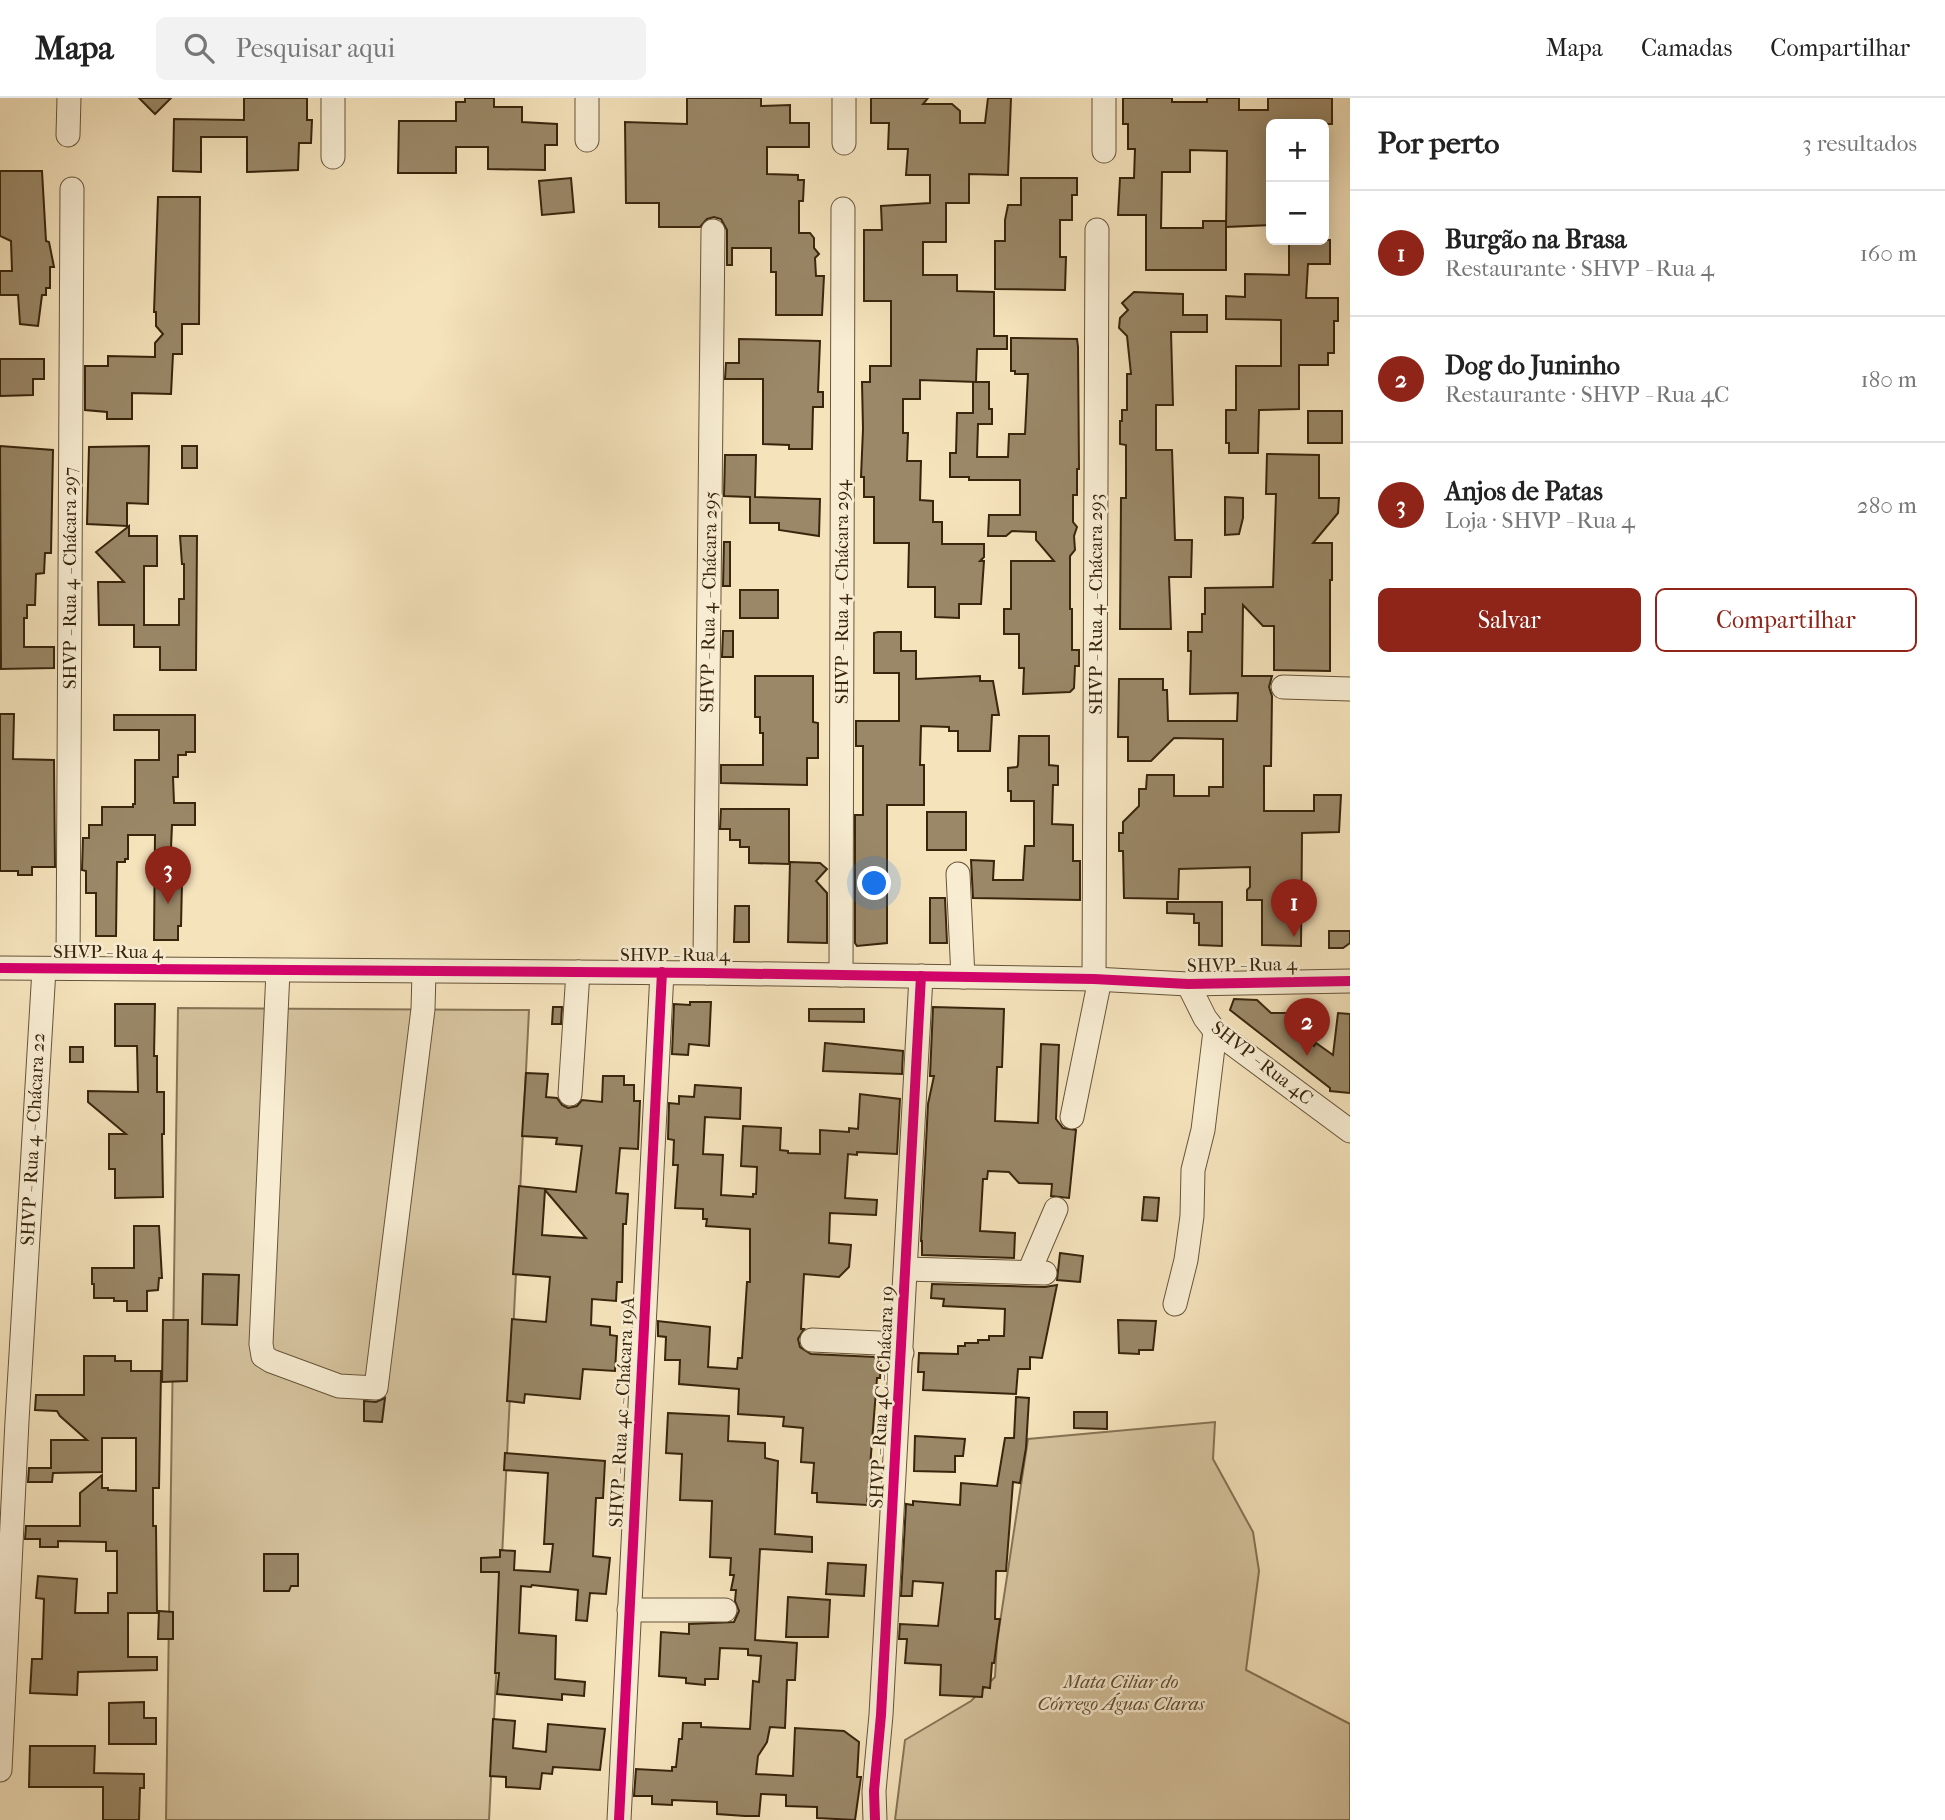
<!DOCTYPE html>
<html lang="pt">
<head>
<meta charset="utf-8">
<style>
  body { margin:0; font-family:"IM FELL French Canon",serif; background:#f2f2f2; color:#222 }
  .controls { position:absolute; right:21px; top:21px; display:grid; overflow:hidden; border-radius:10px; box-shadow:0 4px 18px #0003 }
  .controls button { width:63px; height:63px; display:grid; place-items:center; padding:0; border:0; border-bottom:2px solid #e0e0e0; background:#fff; color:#222; font:35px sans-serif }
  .you { position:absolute; left:875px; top:786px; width:24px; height:24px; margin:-18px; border:5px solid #fff; border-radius:50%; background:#1a73e8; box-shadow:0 0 0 10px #1a73e833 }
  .badge { display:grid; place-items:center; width:46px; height:46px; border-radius:50%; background:#8f2418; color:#fff; font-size:23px; font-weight:700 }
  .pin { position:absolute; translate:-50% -58px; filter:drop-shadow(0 2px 4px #0008) }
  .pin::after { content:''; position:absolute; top:37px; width:24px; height:21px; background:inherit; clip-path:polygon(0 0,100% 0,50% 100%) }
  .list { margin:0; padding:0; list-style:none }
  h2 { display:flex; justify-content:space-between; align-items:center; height:91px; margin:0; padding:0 28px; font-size:30px }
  h2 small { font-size:23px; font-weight:400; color:#767676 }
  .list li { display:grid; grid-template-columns:46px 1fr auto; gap:21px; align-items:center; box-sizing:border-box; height:126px; padding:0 28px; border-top:2px solid #e0e0e0 }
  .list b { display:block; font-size:26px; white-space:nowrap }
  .list p { margin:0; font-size:23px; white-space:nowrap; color:#767676 }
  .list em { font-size:23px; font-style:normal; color:#767676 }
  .actions { display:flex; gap:14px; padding:21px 28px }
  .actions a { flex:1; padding:16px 0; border:2px solid #8f2418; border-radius:10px; text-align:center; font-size:24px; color:#8f2418 }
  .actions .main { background:#8f2418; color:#fff }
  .icon { flex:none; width:38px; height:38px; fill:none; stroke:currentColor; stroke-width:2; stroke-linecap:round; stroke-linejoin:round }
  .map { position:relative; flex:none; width:1350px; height:1722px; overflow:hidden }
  header { display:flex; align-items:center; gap:42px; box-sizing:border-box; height:98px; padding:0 35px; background:#fff; border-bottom:2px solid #e0e0e0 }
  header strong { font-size:33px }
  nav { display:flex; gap:38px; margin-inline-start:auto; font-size:24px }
  .search { width:490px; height:63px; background:#f2f2f2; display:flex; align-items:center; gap:18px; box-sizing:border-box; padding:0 24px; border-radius:10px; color:#767676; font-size:26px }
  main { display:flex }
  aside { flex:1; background:#fff }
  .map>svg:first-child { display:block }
</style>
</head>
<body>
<header>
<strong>Mapa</strong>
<div class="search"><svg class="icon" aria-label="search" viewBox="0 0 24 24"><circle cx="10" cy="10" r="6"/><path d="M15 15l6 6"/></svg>Pesquisar aqui</div>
<nav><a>Mapa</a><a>Camadas</a><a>Compartilhar</a></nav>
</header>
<main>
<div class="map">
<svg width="1350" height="1722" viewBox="0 0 1350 1722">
  <rect width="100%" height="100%" fill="#f5e3bc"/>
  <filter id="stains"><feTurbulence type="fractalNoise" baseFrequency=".00286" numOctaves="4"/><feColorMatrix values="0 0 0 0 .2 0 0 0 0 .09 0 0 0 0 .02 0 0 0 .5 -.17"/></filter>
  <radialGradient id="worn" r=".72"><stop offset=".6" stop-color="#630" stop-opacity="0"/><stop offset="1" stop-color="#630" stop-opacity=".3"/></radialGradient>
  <g fill="#d5c39e" stroke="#867455" stroke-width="2">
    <polygon points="178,910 529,912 489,1722 166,1722"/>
    <polygon points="1215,1324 1213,1361 1253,1434 1259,1473 1246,1572 1350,1626 1350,1722 895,1722 905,1642 971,1603 995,1579 997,1544 1028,1341"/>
  </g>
  <g fill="#9a8868" stroke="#38250c" stroke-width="2" fill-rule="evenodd">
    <polygon points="139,0 171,0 155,16"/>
    <polygon points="244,0 307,0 307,22 312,22 311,45 299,45 298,72 247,74 247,39 201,39 201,74 173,73 174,21 244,22"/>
    <polygon points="465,0 494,0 494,9 522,9 522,24 557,26 557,47 545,47 545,72 488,71 488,49 456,49 456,75 398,75 399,23 456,23 456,4 465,4"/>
    <polygon points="687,0 761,0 761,8 790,7 790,25 809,25 809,49 767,49 767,76 798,77 798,82 804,82 803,103 799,103 799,135 810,135 814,140 814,150 819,156 815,160 816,178 824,178 822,217 776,217 776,174 771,174 771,150 732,150 732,167 727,167 727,132 721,121 714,119 707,121 700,129 659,129 659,105 626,105 625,24 687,26"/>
    <polygon points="871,0 928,0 923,6 952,6 960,13 960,25 985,25 988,0 1011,0 1008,77 969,76 969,105 946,105 946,144 923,144 923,177 957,177 957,193 994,194 994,238 1007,238 1007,251 977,251 976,284 920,282 920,301 903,301 903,335 908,335 907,363 921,363 920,402 933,403 933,424 942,424 942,446 984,446 984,459 980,463 984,463 981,506 959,506 959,520 935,519 935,489 908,489 909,445 874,445 874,399 864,399 864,379 861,379 863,331 862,284 870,284 870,268 891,268 891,203 864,203 864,132 882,132 881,108 930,105 930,77 906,77 908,51 888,51 889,25 871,25"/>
    <path d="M1123,0H1172V4H1207V0H1239V12H1268V0H1332V26H1271V127L1226,129V172H1146V117H1118L1120,80H1134L1135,51H1128V26H1123ZM1190,52L1227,53L1226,129V123H1203V130H1161L1162,74H1190Z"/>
    <polygon points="0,73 42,73 46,143 49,144 54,169 50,169 50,190 46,190 46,197 42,197 38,228 20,226 18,197 0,197 0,173 12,173 11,143 0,138"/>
    <polygon points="571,80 574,114 542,117 539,83"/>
    <polygon points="1021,80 1077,80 1077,97 1072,97 1072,122 1060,122 1060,159 1066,159 1065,192 995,191 995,143 1005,143 1005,122 1008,107 1021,107"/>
    <polygon points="158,99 200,99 199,226 182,226 182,256 173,256 171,296 132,295 132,321 107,321 107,314 85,312 85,268 108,268 108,258 155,259 155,245 163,236 156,228 156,214 154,214"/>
    <polygon points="1289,142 1330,142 1330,166 1308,166 1306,200 1338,200 1338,223 1334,223 1334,255 1328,255 1328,267 1299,267 1299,311 1259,312 1258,355 1229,355 1229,345 1226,345 1226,312 1236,312 1236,268 1281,268 1281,222 1226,221 1226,198 1245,199 1245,176 1289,177"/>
    <polygon points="1134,194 1183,196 1183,217 1207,217 1207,234 1171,234 1173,307 1156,307 1156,352 1172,352 1175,442 1192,442 1191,479 1169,479 1171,531 1120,531 1121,400 1126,400 1126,347 1120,346 1120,323 1122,323 1122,312 1127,312 1127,276 1131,276 1127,238 1119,230 1120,220 1128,212 1122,205"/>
    <polygon points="1011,240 1077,241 1078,249 1079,371 1077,371 1077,397 1073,397 1073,424 1077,429 1074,438 1075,452 1070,458 1070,511 1072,511 1072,552 1079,552 1079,568 1075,568 1074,590 1070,594 1023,596 1024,570 1019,570 1019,536 1004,536 1004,511 1011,511 1011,463 1054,463 1036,442 1036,434 1012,433 1006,438 988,438 989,417 1020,417 1020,382 969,382 969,379 950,379 950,355 956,355 957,315 973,315 973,284 989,284 989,311 992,311 992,326 978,326 977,359 1008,359 1009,336 1025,336 1028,276 1015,276 1015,273 1011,273"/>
    <polygon points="739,241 820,243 818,294 823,294 823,309 813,309 812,351 789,351 789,347 763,346 763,281 725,281 726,265 739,265"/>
    <polygon points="0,261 44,261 44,281 33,281 33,297 0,298"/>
    <rect x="1308" y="313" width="34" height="32"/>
    <polygon points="0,348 53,352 51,455 45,455 44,475 36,476 35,507 27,507 27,520 24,520 24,549 54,549 54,570 1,571"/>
    <polygon points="149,348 148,406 127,405 127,428 87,426 89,349"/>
    <rect x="182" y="348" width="15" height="22"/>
    <polygon points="1267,356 1319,357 1319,400 1339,400 1338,415 1313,445 1332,445 1332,482 1330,482 1330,573 1274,572 1274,528 1263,528 1243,507 1242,578 1272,578 1269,589 1272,598 1271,668 1264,668 1264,713 1314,713 1314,697 1341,697 1339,734 1302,735 1301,848 1262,847 1262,802 1247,802 1247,792 1250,789 1250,769 1179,771 1178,801 1124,800 1123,753 1119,753 1119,735 1123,735 1123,724 1139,708 1139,691 1146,691 1147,677 1174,677 1174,698 1209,698 1209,689 1223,689 1223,641 1174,640 1151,663 1128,663 1128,639 1118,639 1119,581 1163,581 1163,592 1167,592 1168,623 1237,623 1238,595 1190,596 1191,553 1188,553 1188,534 1202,534 1202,516 1205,516 1205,490 1273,489 1276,396 1266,396"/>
    <polygon points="725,357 756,357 755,399 820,401 819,438 779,432 779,425 750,425 750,399 724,398"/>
    <polygon points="1225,399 1243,400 1243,420 1239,436 1225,437"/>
    <polygon points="129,428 129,438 157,438 157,468 144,468 144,527 179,527 179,501 184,501 184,466 182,466 180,438 197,438 196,572 160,572 160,549 134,549 134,527 99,527 98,484 124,484 96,454"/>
    <polygon points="724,444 730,444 730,488 723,488"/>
    <rect x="740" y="492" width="38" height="28"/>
    <polygon points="723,533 733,533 733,559 722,559"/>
    <polygon points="878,534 901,534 901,553 916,553 916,581 980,578 980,583 993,583 999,617 992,617 990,653 958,653 958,633 949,633 949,629 921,628 920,667 924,667 924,707 887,707 887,845 857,848 855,845 855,717 863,717 863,648 856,648 856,623 899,623 899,575 874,575 874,535"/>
    <polygon points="755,578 813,578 813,624 818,625 818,660 807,660 807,687 721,685 721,667 763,667 763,635 760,635 760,619 755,619"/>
    <polygon points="0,616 14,616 13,661 54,662 55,769 32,769 32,777 18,777 18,773 0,773"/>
    <polygon points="114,617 195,617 195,654 186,654 186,657 178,657 178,679 173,679 174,705 195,705 195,727 172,727 170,773 179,773 179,784 182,784 181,828 178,828 178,842 154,842 155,737 128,737 128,761 125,761 125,764 117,764 116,838 96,838 96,795 86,795 86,773 82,772 83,740 89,740 89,727 102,727 102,709 133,709 133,706 135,706 135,662 159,662 159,632 114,632"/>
    <polygon points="1019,638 1049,638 1049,667 1058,668 1058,687 1053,687 1052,726 1073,727 1073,763 1080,763 1080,802 973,800 971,762 994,763 993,782 1023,782 1025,748 1034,748 1034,703 1011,703 1011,693 1008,693 1008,670 1017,669 1018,667"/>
    <polygon points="721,711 789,711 789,766 749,765 749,749 740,749 740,742 730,742 730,731 720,731"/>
    <rect x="927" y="714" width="39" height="38"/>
    <polygon points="790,764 820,765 827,771 816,783 827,795 827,845 788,844"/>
    <polygon points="930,800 945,800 947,845 930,845"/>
    <polygon points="1167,804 1222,804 1222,848 1199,847 1199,825 1194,825 1194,816 1167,815"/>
    <polygon points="735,808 749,808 749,844 734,844"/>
    <polygon points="1329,833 1350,833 1350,845 1343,850 1329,850"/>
    <polygon points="1234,901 1257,902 1271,915 1301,915 1295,934 1314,948 1316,945 1333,957 1338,915 1350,916 1350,995 1330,993 1330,990 1230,912"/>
    <polygon points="690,904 711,904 709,948 689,946 688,957 672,956 674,906 690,907"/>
    <polygon points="115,906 155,906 154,958 157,958 157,994 164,994 164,1036 162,1036 163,1099 115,1100 115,1071 109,1071 109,1036 126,1036 88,1004 88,993 138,994 137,948 115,948"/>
    <polygon points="553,909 562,909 561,926 552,926"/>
    <polygon points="933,909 1004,911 1002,969 997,969 995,1023 1038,1025 1041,946 1059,947 1056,1021 1063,1030 1076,1032 1069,1100 1051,1098 1052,1086 1019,1085 1009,1074 988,1073 987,1081 983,1081 980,1133 1015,1135 1014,1160 922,1157 922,1143 921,1143 928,1006 934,978 930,978"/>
    <polygon points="809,911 864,911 864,924 809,923"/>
    <polygon points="825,945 903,953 902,976 823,973"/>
    <rect x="70" y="949" width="13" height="15"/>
    <path d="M526,975L548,976L546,999L557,1000L562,1007L568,1010L577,1008L582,1002L602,1004L603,978H624V987H634V1003H640L638,1051L620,1050L616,1095L628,1096L626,1126H623L622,1184H617L616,1203L592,1201L591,1227L610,1229V1237L617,1238L615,1273L583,1271L580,1301L525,1296L524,1305L507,1303L512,1221L546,1224L550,1179L513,1176L519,1088L576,1094L582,1048L556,1046L557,1040L522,1038ZM545,1092L586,1140L542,1137Z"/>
    <polygon points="695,987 741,990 740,1021 705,1019 703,1056 723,1057 721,1097 753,1099 753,1096 756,1096 757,1069 741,1068 743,1028 781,1030 780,1052 788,1053 788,1055 820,1056 820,1032 849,1034 849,1030 858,1031 860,996 900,1001 897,1056 857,1054 857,1057 848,1056 845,1100 877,1102 876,1117 830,1115 829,1145 851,1147 849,1169 839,1179 804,1176 801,1231 804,1231 798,1241 800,1249 811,1256 876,1259 881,1261 880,1280 877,1280 867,1407 817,1404 817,1395 812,1395 814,1365 801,1364 803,1330 783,1328 784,1319 738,1316 739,1291 679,1286 680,1262 665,1262 666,1239 658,1238 658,1223 710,1229 708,1269 737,1271 738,1260 742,1260 747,1184 750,1184 750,1131 706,1128 707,1121 703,1121 703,1111 675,1110 678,1067 673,1067 674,1042 668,1041 669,1005 679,1006 679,998 694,999"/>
    <polygon points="1144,1099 1159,1100 1157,1123 1142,1122"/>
    <polygon points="134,1128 159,1128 162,1180 159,1180 158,1192 147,1193 147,1213 127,1213 127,1203 114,1203 114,1200 94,1200 94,1186 92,1186 92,1170 134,1170"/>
    <polygon points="1060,1155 1083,1158 1080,1184 1057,1182"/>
    <polygon points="203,1176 239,1177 237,1227 202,1226"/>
    <polygon points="932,1186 1045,1189 1057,1187 1042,1260 1030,1259 1030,1271 1018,1271 1016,1296 923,1292 924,1274 918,1274 919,1255 958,1256 958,1248 965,1248 965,1245 978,1245 978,1242 989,1242 989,1238 1004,1238 1005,1211 943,1208 944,1201 931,1200"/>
    <polygon points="163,1222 188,1222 187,1283 162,1284"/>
    <polygon points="1118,1222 1156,1223 1153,1252 1139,1252 1139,1256 1119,1255"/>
    <polygon points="84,1258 115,1258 115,1263 131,1263 131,1273 161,1273 159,1390 153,1390 153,1428 156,1428 157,1515 128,1515 128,1559 157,1559 157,1572 78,1574 77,1597 30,1595 32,1561 42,1561 44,1501 36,1500 38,1478 77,1481 75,1515 108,1515 108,1495 117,1495 117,1453 106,1453 106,1444 58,1443 58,1449 40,1449 40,1441 25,1441 26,1428 80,1428 80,1395 102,1377 102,1390 108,1390 108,1392 136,1393 136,1340 102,1340 102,1374 53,1375 52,1384 28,1384 29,1370 51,1370 51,1342 87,1342 60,1318 57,1313 35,1312 36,1297 84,1297"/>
    <polygon points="1016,1299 1029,1300 1026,1350 1020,1385 1013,1384 1006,1473 996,1473 995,1521 1000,1521 994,1565 992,1565 990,1590 983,1589 982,1599 940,1597 941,1567 905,1565 907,1541 899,1541 900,1526 938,1528 943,1485 913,1483 912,1498 901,1498 906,1406 913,1407 913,1403 960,1407 961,1385 997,1388 1005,1340 1014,1340"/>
    <polygon points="385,1300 382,1324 364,1323 364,1303 376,1304"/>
    <polygon points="1074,1314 1107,1314 1107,1331 1074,1330"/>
    <polygon points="668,1315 729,1318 728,1343 765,1345 765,1360 778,1363 775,1436 812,1439 812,1454 760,1451 755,1542 797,1545 795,1582 787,1582 785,1630 770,1629 767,1644 758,1658 756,1676 793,1678 795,1630 844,1633 859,1644 857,1679 861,1679 855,1722 817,1720 817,1709 786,1708 786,1697 761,1696 759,1718 745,1718 717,1716 717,1704 672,1702 672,1707 652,1706 652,1698 634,1698 636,1671 672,1673 672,1669 676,1669 679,1641 682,1641 683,1625 701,1625 701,1629 750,1631 753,1583 759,1584 761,1558 748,1557 748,1551 720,1550 718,1581 705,1581 705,1587 686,1585 686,1580 659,1578 661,1534 689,1536 689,1526 734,1524 739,1513 735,1503 736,1492 731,1492 734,1477 730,1477 731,1460 710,1459 712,1403 680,1402 682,1356 666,1355"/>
    <polygon points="915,1338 965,1341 963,1358 955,1358 955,1374 914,1373"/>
    <polygon points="505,1355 605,1363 603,1400 596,1400 593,1458 610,1460 606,1496 590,1495 587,1523 576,1522 578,1492 532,1487 531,1489 521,1488 519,1535 556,1538 555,1581 585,1584 584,1598 562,1596 562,1602 497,1596 499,1575 495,1575 499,1474 481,1474 481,1460 500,1459 500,1452 515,1453 514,1472 550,1474 553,1446 544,1446 548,1375 504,1372"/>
    <polygon points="264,1456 298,1456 298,1488 291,1488 289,1493 264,1493"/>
    <polygon points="828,1465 866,1467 864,1498 826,1496"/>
    <polygon points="788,1499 830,1502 828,1539 786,1539"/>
    <polygon points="159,1513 173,1514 173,1541 158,1541"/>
    <polygon points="144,1604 144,1620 156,1620 156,1646 109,1646 109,1605"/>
    <polygon points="493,1621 515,1623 513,1650 546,1654 548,1626 605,1631 600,1672 553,1669 552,1676 542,1675 540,1691 506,1689 506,1679 490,1678"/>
    <polygon points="30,1648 95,1648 94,1675 144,1676 144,1690 140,1690 139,1722 103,1722 103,1689 29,1689"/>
  </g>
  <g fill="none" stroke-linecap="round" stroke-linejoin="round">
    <defs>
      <g id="minor">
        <polyline points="1104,0 1104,53"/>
        <polyline points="68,37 69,0"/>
        <polyline points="587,42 587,0"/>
        <polyline points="844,45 844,0"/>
        <polyline points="333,59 333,0"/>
        <polyline points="1283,589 1350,591"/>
        <polyline points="958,776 963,879"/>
        <polyline points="0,870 707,875 1094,881 1188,886 1350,883"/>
        <polyline points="68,870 72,91"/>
        <polyline points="278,873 261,1246 263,1258 271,1263 339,1288 376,1290 423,911 424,874"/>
        <polyline points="707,875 705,859 713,133"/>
        <polyline points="841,877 843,111"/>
        <polyline points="1094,881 1097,132"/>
        <polyline points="1188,886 1205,920 1215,933 1350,1033"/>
        <polyline points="570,996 578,874"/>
        <polyline points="1072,1019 1100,881"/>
        <polyline points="906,1171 1045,1175"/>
        <polyline points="1029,1174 1056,1111"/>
        <polyline points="1175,1206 1186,1162 1192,1118 1193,1072 1203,1032 1215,933"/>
        <polyline points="812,1242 879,1245 902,1255"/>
        <polyline points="629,1512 725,1512"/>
        <polyline points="0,1672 17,1323 44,871"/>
        <polyline points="619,1722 662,874"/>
        <polyline points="875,1722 874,1693 881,1617 921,878"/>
      </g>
    </defs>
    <use href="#minor" stroke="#675438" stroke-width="25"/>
    <use href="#minor" stroke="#f8edd3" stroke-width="23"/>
    <defs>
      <g id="cycleway">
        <polyline points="0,870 707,875 1094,881 1188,886 1350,883"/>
        <polyline points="619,1722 662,874"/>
        <polyline points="875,1722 874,1693 881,1617 921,878"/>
      </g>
    </defs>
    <use href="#cycleway" stroke="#f8edd3" stroke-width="15"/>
    <use href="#cycleway" stroke="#d6006c" stroke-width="10"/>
  </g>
  <g text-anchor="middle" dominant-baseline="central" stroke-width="5" stroke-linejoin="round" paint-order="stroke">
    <g font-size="19" fill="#38250c" stroke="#f8edd3">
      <text transform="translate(70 480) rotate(-90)">SHVP - Rua 4 - Chácara 297</text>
      <text transform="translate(842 494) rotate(-90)">SHVP - Rua 4 - Chácara 294</text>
      <text transform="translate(709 504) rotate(-89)">SHVP - Rua 4 - Chácara 295</text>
      <text transform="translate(1096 506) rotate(-90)">SHVP - Rua 4 - Chácara 293</text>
      <text x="108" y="854">SHVP - Rua 4</text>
      <text x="675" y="857">SHVP - Rua 4</text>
      <text transform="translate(1242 867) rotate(-1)">SHVP - Rua 4</text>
      <text transform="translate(1262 965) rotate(38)">SHVP - Rua 4C</text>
      <text transform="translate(33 1041) rotate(-87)">SHVP - Rua 4 - Chácara 22</text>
      <text transform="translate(882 1299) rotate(-87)">SHVP - Rua 4C - Chácara 19</text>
      <text transform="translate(622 1314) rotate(-87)">SHVP - Rua 4c - Chácara 19A</text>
    </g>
    <g font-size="19" font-style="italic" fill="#5f4c30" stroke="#f8edd3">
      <text x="1121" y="1584">Mata Ciliar do<tspan x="1121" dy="22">Córrego Águas Claras</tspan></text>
    </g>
  </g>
  <rect width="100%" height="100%" filter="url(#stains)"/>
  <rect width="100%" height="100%" fill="url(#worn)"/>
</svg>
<div class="controls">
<button>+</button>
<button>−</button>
</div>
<div class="you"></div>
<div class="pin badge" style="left:1294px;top:839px">1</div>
<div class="pin badge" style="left:1307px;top:958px">2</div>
<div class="pin badge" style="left:168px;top:806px">3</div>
</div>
<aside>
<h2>Por perto<small>3 resultados</small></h2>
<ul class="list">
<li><span class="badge">1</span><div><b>Burgão na Brasa</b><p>Restaurante · SHVP - Rua 4</p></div><em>160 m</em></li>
<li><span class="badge">2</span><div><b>Dog do Juninho</b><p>Restaurante · SHVP - Rua 4C</p></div><em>180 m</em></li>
<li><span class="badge">3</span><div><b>Anjos de Patas</b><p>Loja · SHVP - Rua 4</p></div><em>280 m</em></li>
</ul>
<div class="actions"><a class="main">Salvar</a><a>Compartilhar</a></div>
</aside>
</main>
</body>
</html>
